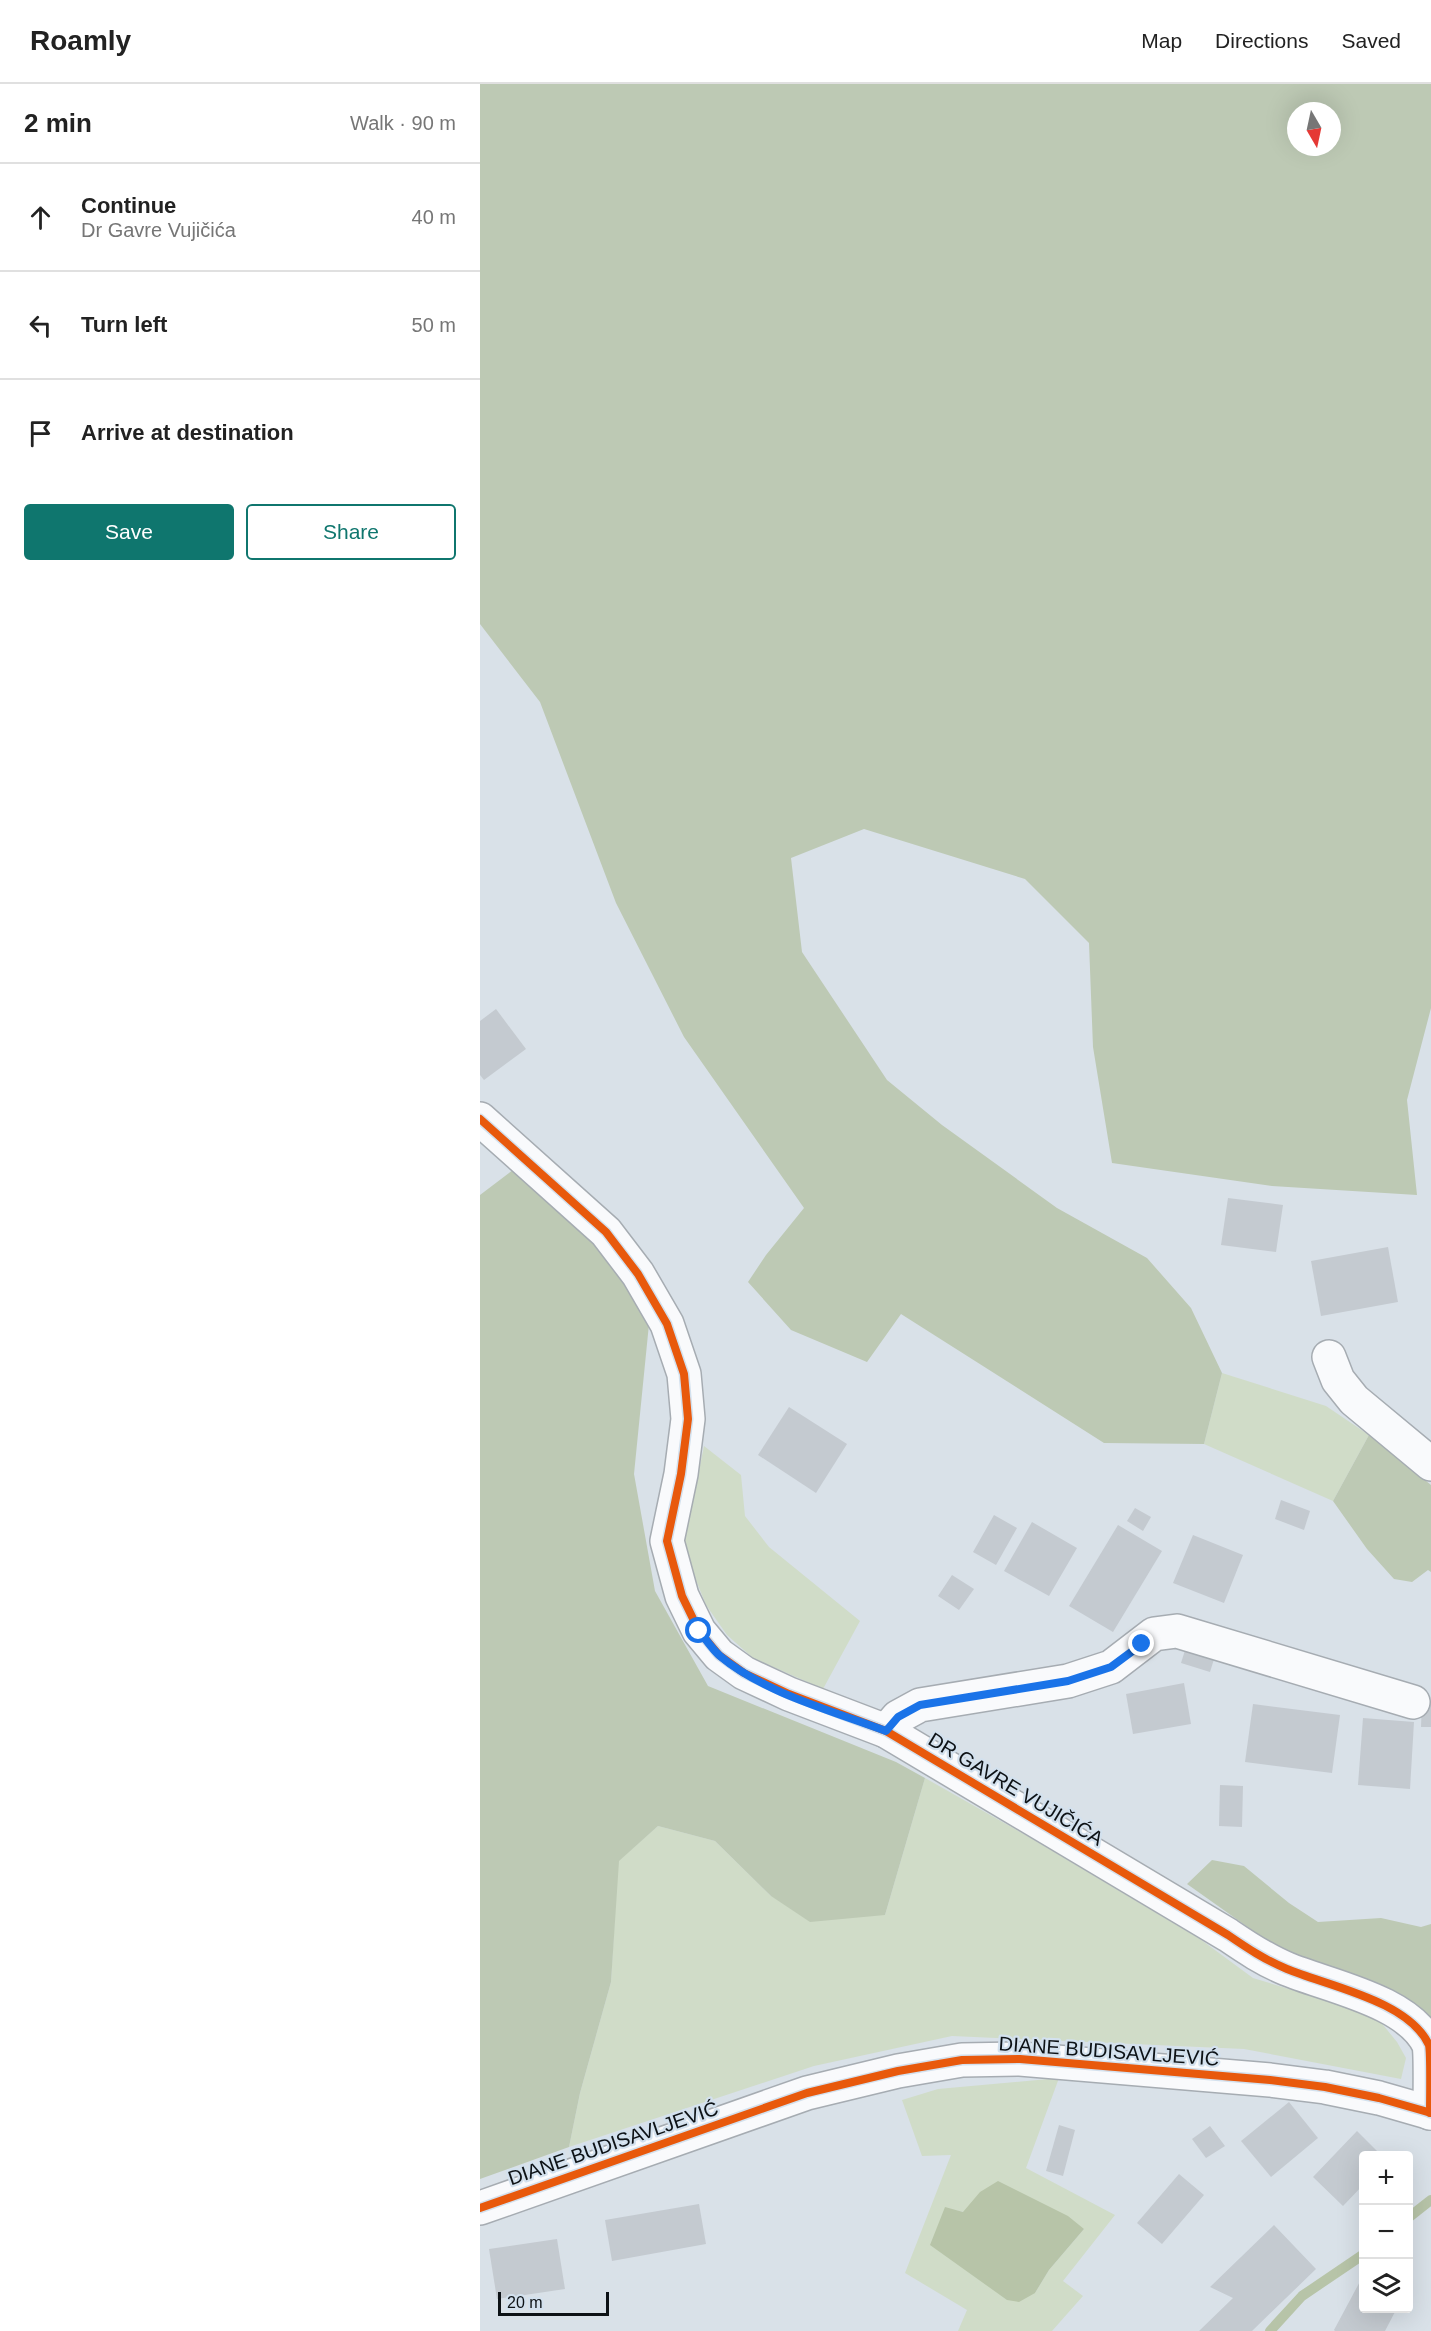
<!DOCTYPE html>
<html lang="en">
<head>
<meta charset="utf-8">
<style>
  body { margin:0; font-family:Arial,sans-serif; background:#f6f6f6; color:#222 }
  .controls { position:absolute; right:18px; bottom:18px; display:grid; overflow:hidden; border-radius:6px; box-shadow:0 6px 24px #0002 }
  .controls button { width:54px; height:54px; display:grid; place-items:center; padding:0; border:0; border-bottom:2px solid #e0e0e0; background:#fff; color:#222; font:30px sans-serif }
  .compass { position:absolute; left:807px; top:18px; width:54px; height:54px; border-radius:50%; background:#fff; box-shadow:0 6px 24px #0002; rotate:171deg }
  .scale { position:absolute; left:18px; bottom:15px; width:111px; box-sizing:border-box; padding-left:6px; border:3px solid #0d1216; border-top:0; font-size:16px; line-height:21px; white-space:nowrap; color:#0d1216; -webkit-text-stroke:4px #d3e1ee; paint-order:stroke }
  .stop { position:absolute; width:18px; height:18px; margin:-14px; border:4px solid #1a73e8; border-radius:50%; background:#fff }
  .stop.end { background:#1a73e8; border-color:#fff; box-shadow:0 2px 6px #0008 }
  .list { margin:0; padding:0; list-style:none }
  h2 { display:flex; justify-content:space-between; align-items:center; height:78px; margin:0; padding:0 24px; font-size:26px }
  h2 small { font-size:20px; font-weight:400; color:#767676 }
  .list li { display:grid; grid-template-columns:39px 1fr auto; gap:18px; align-items:center; box-sizing:border-box; height:108px; padding:0 24px; border-top:2px solid #e0e0e0 }
  .list b { display:block; font-size:22px; white-space:nowrap }
  .list p { margin:0; font-size:20px; white-space:nowrap; color:#767676 }
  .list em { font-size:20px; font-style:normal; color:#767676 }
  .actions { display:flex; gap:12px; padding:18px 24px }
  .actions a { flex:1; padding:14px 0; border:2px solid #0f766e; border-radius:6px; text-align:center; font-size:21px; color:#0f766e }
  .actions .main { background:#0f766e; color:#fff }
  .icon { flex:none; width:33px; height:33px; fill:none; stroke:currentColor; stroke-width:2; stroke-linecap:round; stroke-linejoin:round }
  .map { position:relative; flex:none; width:951px; height:2247px; overflow:hidden }
  header { display:flex; align-items:center; gap:36px; box-sizing:border-box; height:84px; padding:0 30px; background:#fff; border-bottom:2px solid #e0e0e0 }
  header strong { font-size:28px }
  nav { display:flex; gap:33px; margin-inline-start:auto; font-size:21px }
  main { display:flex }
  aside { flex:1; background:#fff }
  .map>svg:first-child { display:block }
</style>
</head>
<body>
<header>
<strong>Roamly</strong>
<nav><a>Map</a><a>Directions</a><a>Saved</a></nav>
</header>
<main>
<aside>
<h2>2 min<small>Walk · 90 m</small></h2>
<ul class="list">
<li><svg class="icon" aria-label="ahead" viewBox="0 0 24 24"><path d="M12 20V5M6 11l6-6 6 6"/></svg><div><b>Continue</b><p>Dr Gavre Vujičića</p></div><em>40 m</em></li>
<li><svg class="icon" aria-label="left" viewBox="0 0 24 24"><path d="M17 20v-9H6M10 6l-5 5 5 5"/></svg><div><b>Turn left</b></div><em>50 m</em></li>
<li><svg class="icon" aria-label="arrive" viewBox="0 0 24 24"><path d="M6 21V4h12l-3 4 3 4H6"/></svg><div><b>Arrive at destination</b></div></li>
</ul>
<div class="actions"><a class="main">Save</a><a>Share</a></div>
</aside>
<div class="map">
<svg width="951" height="2247" viewBox="0 0 951 2247">
  <rect width="100%" height="100%" fill="#d9e1e8"/>
  <g fill="#d0dcc8" fill-rule="evenodd">
    <polygon points="742,1289 846,1322 889,1351 853,1417 724,1360"/>
    <polygon points="224,1362 261,1391 265,1432 289,1463 380,1537 343,1605 273,1574 247,1551 226,1521 203,1464"/>
    <polygon points="445,1694 549,1753 720,1855 773,1894 895,1931 917,1958 926,1974 921,1995 764,1965 472,1952 334,1982 89,2063 100,2009 131,1898 138,1777 178,1742 235,1757 291,1812 405,1831"/>
    <path d="M579,1994L546,2084L635,2131L583,2197L603,2212L572,2247H478L487,2226L425,2189L471,2071L442,2072L422,2016L458,2005ZM465,2124L483,2128L604,2145L569,2186L555,2209Z"/>
  </g>
  <g fill="#bdc9b4" fill-rule="evenodd">
    <path d="M0,0H951V924L927,1016L937,1111L792,1102L632,1079L613,963L609,859L545,795L384,745L311,774L322,868L407,996L462,1041L577,1124L667,1174L711,1224L742,1289L724,1360L624,1359L421,1230L387,1278L311,1246L268,1198L286,1171L324,1124L204,953L136,819L60,618L0,540ZM816,27H852V63H816Z"/>
    <polygon points="42,1079 110,1133 169,1240 154,1390 175,1507 228,1602 416,1678 445,1694 405,1831 330,1838 291,1812 235,1757 178,1742 139,1777 131,1898 100,2009 89,2063 0,2095 0,1111"/>
    <polygon points="889,1351 951,1401 951,1488 948,1486 932,1498 914,1495 887,1465 853,1417"/>
    <polygon points="732,1776 764,1782 809,1819 838,1838 901,1834 941,1843 951,1840 951,1940 796,1863 707,1800"/>
  </g>
  <polygon fill="#b7c4a8" points="518,2097 588,2132 604,2145 569,2186 555,2209 539,2218 527,2216 450,2161 465,2123 483,2128 500,2108"/>
  <g fill="none" stroke-linecap="round" stroke-linejoin="round">
    <g stroke="#b7c4a8" stroke-width="10">
      <polyline points="928,2134 951,2116"/>
      <polyline points="790,2247 822,2212 884,2170"/>
    </g>
  </g>
  <g fill="#c4cad0">
    <polygon points="16,925 46,965 4,996 0,991 0,937"/>
    <polygon points="748,1114 803,1121 796,1168 741,1161"/>
    <polygon points="908,1163 918,1218 841,1232 831,1177"/>
    <polygon points="309,1323 367,1360 336,1409 278,1371"/>
    <polygon points="801,1416 830,1427 824,1446 795,1435"/>
    <polygon points="655,1424 671,1433 663,1447 647,1437"/>
    <polygon points="514,1431 537,1444 516,1481 493,1468"/>
    <polygon points="552,1438 597,1464 569,1512 524,1487"/>
    <polygon points="638,1441 682,1467 633,1548 589,1522"/>
    <polygon points="713,1451 763,1471 744,1519 693,1499"/>
    <polygon points="472,1491 494,1505 479,1526 458,1512"/>
    <polygon points="706,1563 735,1572 730,1588 701,1579"/>
    <polygon points="704,1599 711,1640 653,1650 646,1610"/>
    <polygon points="942,1617 951,1618 951,1643 941,1643"/>
    <polygon points="773,1620 860,1631 852,1689 765,1678"/>
    <polygon points="883,1634 934,1638 930,1705 878,1701"/>
    <polygon points="740,1701 763,1702 762,1743 739,1742"/>
    <polygon points="809,2018 838,2054 791,2093 761,2057"/>
    <polygon points="579,2041 595,2046 583,2092 566,2087"/>
    <polygon points="730,2042 745,2062 726,2074 712,2055"/>
    <polygon points="877,2047 902,2072 884,2072 884,2100 863,2122 833,2093"/>
    <polygon points="699,2090 724,2111 682,2160 657,2139"/>
    <polygon points="219,2120 226,2160 132,2177 125,2136"/>
    <polygon points="794,2141 836,2185 772,2247 719,2247 753,2214 730,2203"/>
    <polygon points="77,2155 85,2205 17,2215 9,2165"/>
    <polygon points="884,2190 884,2224 917,2224 905,2247 855,2247 854,2246"/>
  </g>
  <g fill="none" stroke-linecap="round" stroke-linejoin="round">
    <defs>
      <g id="minor">
        <path d="M0,1035L126,1148L158,1190L187,1240L204,1290L208,1335L201,1390L187,1457L202,1512L219,1547L239,1571L264,1589L309,1610L406,1647L748,1851C767,1864 785,1876 807,1885C848,1902 929,1917 949,1961C951,1971 950,2015 950,2029"/>
        <polyline points="849,1273 858,1296 874,1316 951,1380"/>
        <polyline points="406,1647 418,1633 440,1621 588,1597 631,1583 674,1550 697,1547 933,1618"/>
      </g>
      <polyline id="tertiary" points="0,2124 327,2009 418,1987 482,1976 540,1975 790,1996 845,2003 899,2014 951,2029"/>
    </defs>
    <use href="#minor" stroke="#a6acb2" stroke-width="36"/>
    <use href="#tertiary" stroke="#a6acb2" stroke-width="36"/>
    <use href="#minor" stroke="#f9fafc" stroke-width="33"/>
    <use href="#tertiary" stroke="#f9fafc" stroke-width="33"/>
    <defs>
      <g id="cycleway">
        <path d="M0,1035L126,1148L158,1190L187,1240L204,1290L208,1335L201,1390L187,1457L202,1512L219,1547L239,1571L264,1589L309,1610L406,1647L748,1851C767,1864 785,1876 807,1885C848,1902 929,1917 949,1961C951,1971 950,2015 950,2029"/>
        <polyline points="0,2124 327,2009 418,1987 482,1976 540,1975 790,1996 845,2003 899,2014 951,2029"/>
      </g>
    </defs>
    <use href="#cycleway" stroke="#d3e1ee" stroke-width="11"/>
    <use href="#cycleway" stroke="#e8590c" stroke-width="8"/>
  </g>
  <g fill="none" stroke-linecap="round" stroke-linejoin="round">
    <path stroke="#1a73e8" stroke-width="8" d="M219,1547C226,1555 232,1565 240,1572C284,1609 353,1627 406,1647L418,1633L440,1621L588,1597L631,1583L662,1560"/>
  </g>
  <g text-anchor="middle" dominant-baseline="central" stroke-width="4.5" stroke-linejoin="round" paint-order="stroke">
    <g font-size="20" fill="#0d1216" stroke="#d3e1ee">
      <text transform="translate(536 1705) rotate(31)">DR GAVRE VUJIČIĆA</text>
      <text transform="translate(629 1967) rotate(4)">DIANE BUDISAVLJEVIĆ</text>
      <text transform="translate(133 2059) rotate(-19)">DIANE BUDISAVLJEVIĆ</text>
    </g>
  </g>
</svg>
<div class="controls">
<button>+</button>
<button>−</button>
<button><svg class="icon" aria-label="layers" viewBox="0 0 24 24"><path d="M12 4l9 5-9 5-9-5zM3 14l9 5 9-5"/></svg></button>
</div>
<svg class="compass" viewBox="-18 -18 36 36"><path d="M0-13l5 13h-10z" fill="#e53935"/><path d="M0 13l5-13h-10z" fill="#767676"/></svg>
<div class="scale">20 m</div>
<div class="stop" style="left:219px;top:1547px"></div>
<div class="stop end" style="left:662px;top:1560px"></div>
</div>
</main>
</body>
</html>
